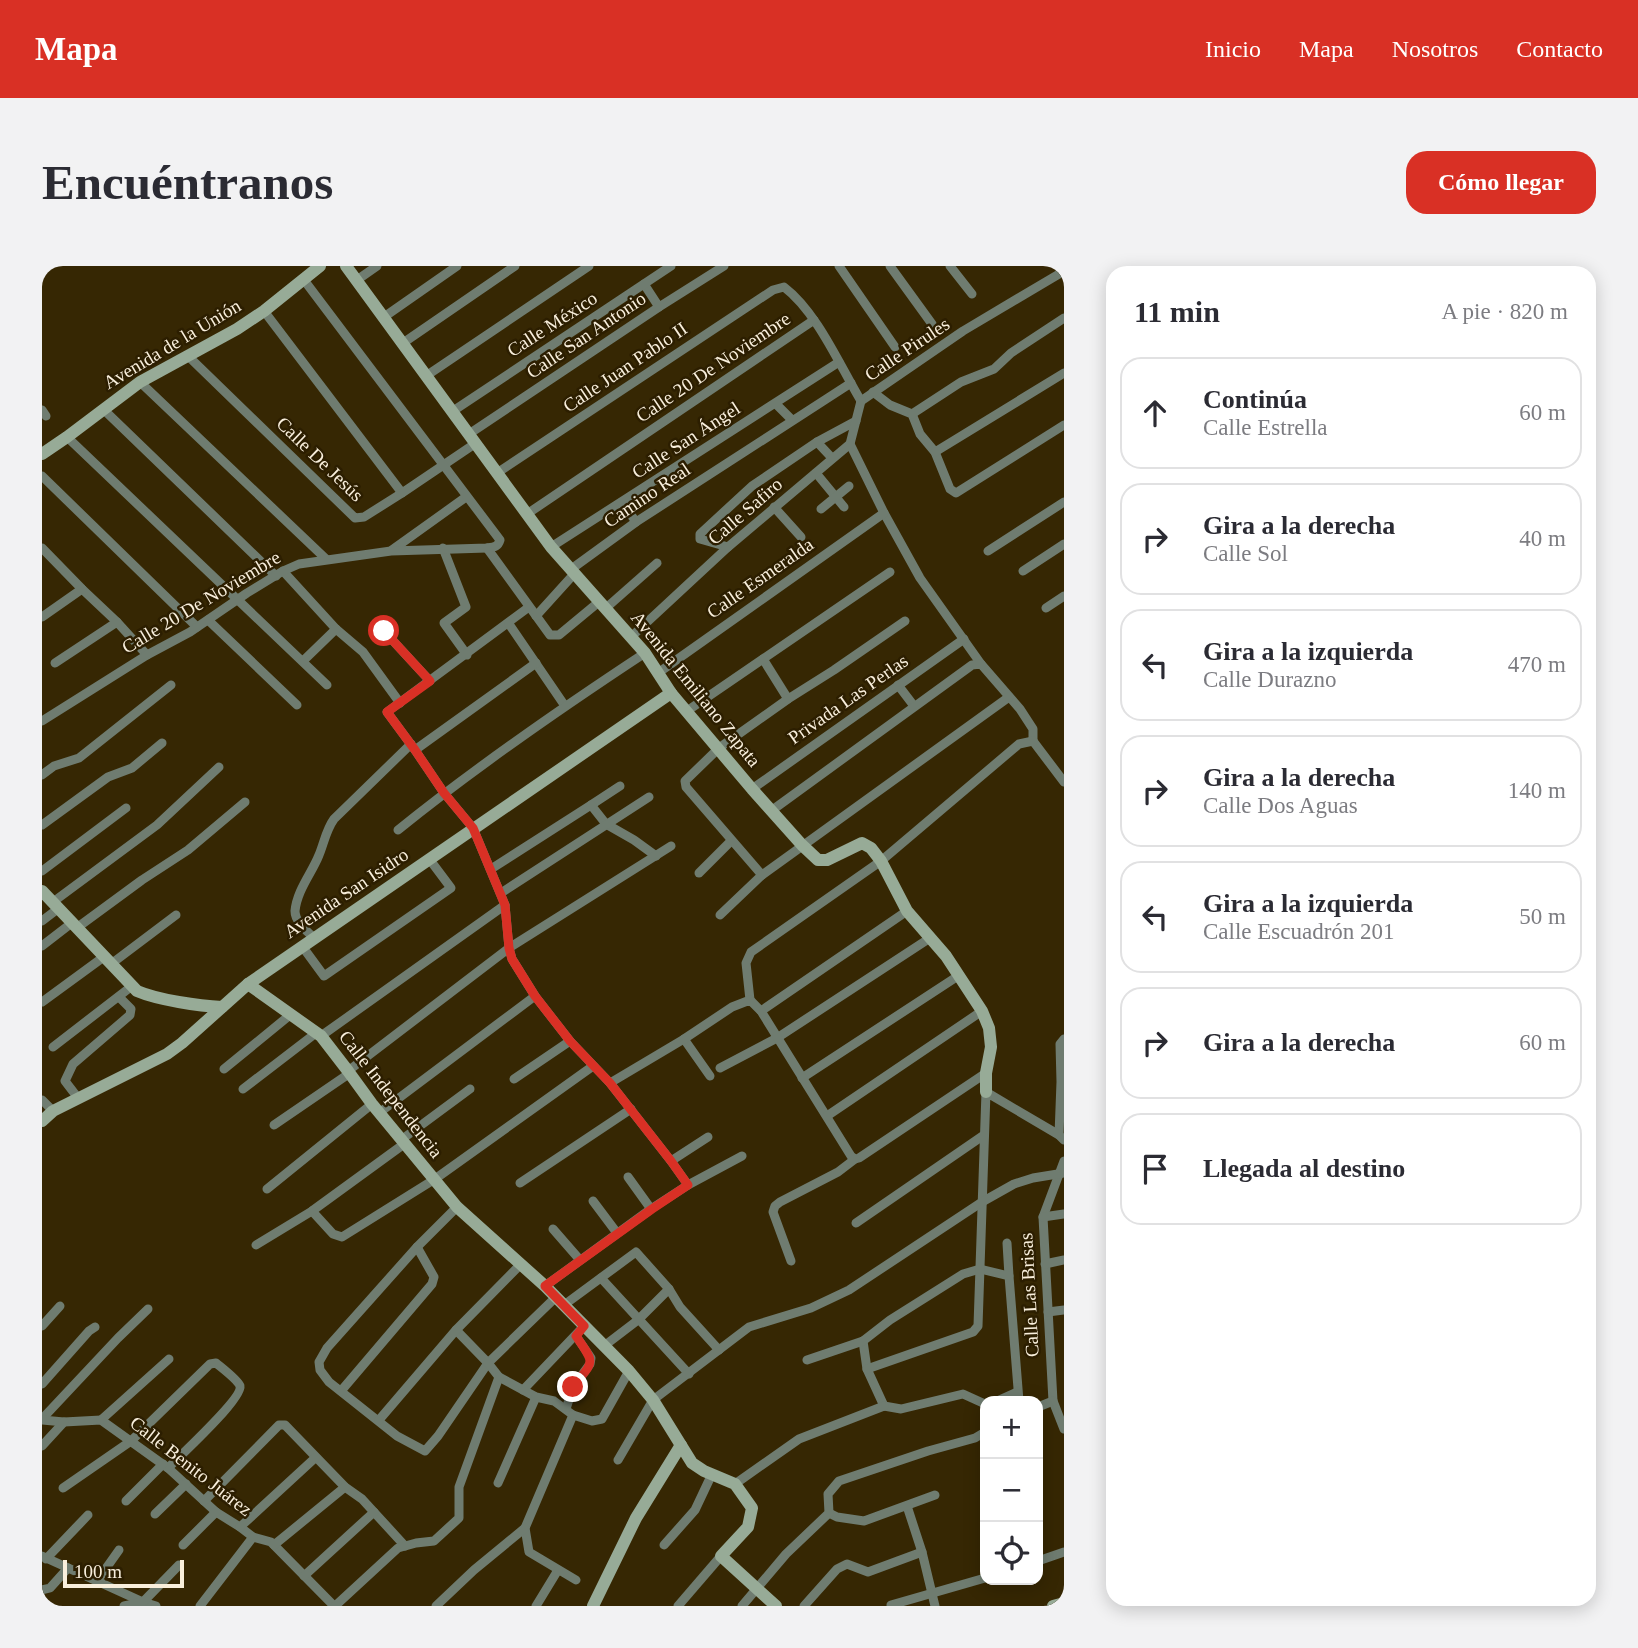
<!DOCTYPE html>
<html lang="es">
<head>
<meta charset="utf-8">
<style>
  body { margin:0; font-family:"Times New Roman",serif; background:#f2f2f3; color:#2b2b33 }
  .controls { position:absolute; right:21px; bottom:21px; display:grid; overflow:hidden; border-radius:14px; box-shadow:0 4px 18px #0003 }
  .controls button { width:63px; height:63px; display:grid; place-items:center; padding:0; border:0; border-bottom:2px solid #e1e1e2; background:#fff; color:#2b2b33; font:35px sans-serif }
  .scale { position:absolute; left:21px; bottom:18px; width:121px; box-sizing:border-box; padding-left:7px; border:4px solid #f9efdc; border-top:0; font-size:19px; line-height:24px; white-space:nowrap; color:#f9efdc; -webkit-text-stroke:5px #2c1e00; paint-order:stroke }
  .stop { position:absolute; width:21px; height:21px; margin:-16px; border:5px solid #d93025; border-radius:50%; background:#fff }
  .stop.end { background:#d93025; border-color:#fff; box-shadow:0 2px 7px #0008 }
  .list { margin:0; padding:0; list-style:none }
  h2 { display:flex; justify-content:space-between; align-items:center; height:91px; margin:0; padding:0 28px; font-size:30px }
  h2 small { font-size:23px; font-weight:400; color:#7c7c81 }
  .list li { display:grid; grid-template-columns:46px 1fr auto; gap:21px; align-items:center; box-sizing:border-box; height:112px; margin:0 14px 14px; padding:0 14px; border:2px solid #e1e1e2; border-radius:21px }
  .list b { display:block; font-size:26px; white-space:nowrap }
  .list p { margin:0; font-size:23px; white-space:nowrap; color:#7c7c81 }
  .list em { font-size:23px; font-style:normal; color:#7c7c81 }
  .icon { flex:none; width:38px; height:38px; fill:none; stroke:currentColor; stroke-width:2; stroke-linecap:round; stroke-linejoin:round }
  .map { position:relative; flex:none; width:1022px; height:1340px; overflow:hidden; border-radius:21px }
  header { display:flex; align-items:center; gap:42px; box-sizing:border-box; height:98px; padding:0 35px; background:#d93025; color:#fff }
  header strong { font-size:33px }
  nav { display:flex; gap:38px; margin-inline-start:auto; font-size:24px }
  .intro { display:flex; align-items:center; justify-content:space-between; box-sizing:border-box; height:168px; padding:0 42px }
  h1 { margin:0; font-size:49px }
  .button { padding:18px 32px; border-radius:21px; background:#d93025; color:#fff; font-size:24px; font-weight:700 }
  main { display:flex; gap:42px; padding:0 42px }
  aside { flex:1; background:#fff; border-radius:21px; box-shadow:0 4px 18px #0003 }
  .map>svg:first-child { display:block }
</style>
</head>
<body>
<header>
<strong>Mapa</strong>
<nav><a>Inicio</a><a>Mapa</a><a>Nosotros</a><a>Contacto</a></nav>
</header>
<div class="intro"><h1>Encuéntranos</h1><a class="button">Cómo llegar</a></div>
<main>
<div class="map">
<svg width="1022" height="1340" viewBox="0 0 1022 1340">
  <rect width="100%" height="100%" fill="#362703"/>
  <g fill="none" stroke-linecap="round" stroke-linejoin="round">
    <g stroke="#6f7c70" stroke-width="9">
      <polyline points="797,0 853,81"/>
      <polyline points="848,0 890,58"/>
      <polyline points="908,0 930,28"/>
      <polyline points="315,14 335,0"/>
      <polyline points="602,18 617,41"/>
      <polyline points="222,45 360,227"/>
      <polyline points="342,51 415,0"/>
      <polyline points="361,77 473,0"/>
      <polyline points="146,90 313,252 322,251 360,227 434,177"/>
      <polyline points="384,110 547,0"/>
      <polyline points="98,116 284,293"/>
      <polyline points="831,126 848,139 870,148 878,168 893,186 908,223 914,227 1022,159"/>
      <polyline points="819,135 921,65 1022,5"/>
      <polyline points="734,138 750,154"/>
      <polyline points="61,143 234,310"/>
      <polyline points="0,144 4,150"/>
      <polyline points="411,145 629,0"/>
      <polyline points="870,148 919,116 952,103 969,87 1022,52"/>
      <polyline points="427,168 617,41 682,0"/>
      <polyline points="25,171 285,419"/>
      <polyline points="775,176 790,192"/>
      <polyline points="808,178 842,247 878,312 939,398"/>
      <polyline points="893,186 1022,107"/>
      <path d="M455,207L731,24L742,21C775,46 798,100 819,135"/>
      <polyline points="774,207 802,241"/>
      <polyline points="0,210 155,361"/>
      <polyline points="580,236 594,256"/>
      <polyline points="732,241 759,271"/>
      <polyline points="779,243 807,220"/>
      <polyline points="485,248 772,54"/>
      <polyline points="509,281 797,96"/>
      <polyline points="686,281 658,273 658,268 710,220 775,176 814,155"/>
      <polyline points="0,282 40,323 75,356 105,389"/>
      <polyline points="401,282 424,341 402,357 425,389"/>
      <polyline points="445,282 508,369 517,369 558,335"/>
      <polyline points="350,284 424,231"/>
      <polyline points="946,285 1022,236"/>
      <polyline points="528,304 594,256 809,117"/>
      <polyline points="241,305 294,363 321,386 358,437"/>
      <polyline points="981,305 1022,278"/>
      <polyline points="487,341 345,446 373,484 402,527 431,562 463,639 467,682 470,693 493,730 528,775 568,817 629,895 646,919"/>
      <polyline points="564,342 615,297"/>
      <polyline points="1004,342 1022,330"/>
      <polyline points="494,350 532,308"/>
      <polyline points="0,351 40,323"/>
      <polyline points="166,354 255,439"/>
      <polyline points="467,358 523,440"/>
      <polyline points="342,365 388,415"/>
      <polyline points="589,371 686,281 808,178 819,135"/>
      <polyline points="721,393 746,433"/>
      <polyline points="261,395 294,363"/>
      <polyline points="13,397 75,356"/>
      <polyline points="616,407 842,247"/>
      <polyline points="856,419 872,440"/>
      <polyline points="645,445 848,306"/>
      <path d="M0,455L105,389L148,366L205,327L241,305L257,298L349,285L445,282C452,281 456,281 458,274L262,14"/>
      <polyline points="991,475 1022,516"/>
      <polyline points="373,484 494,397"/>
      <polyline points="0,509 12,500 37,492 129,419"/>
      <polyline points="710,523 922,373"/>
      <polyline points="549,539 578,520"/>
      <polyline points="729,545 930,399 939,398 978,443 991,463 991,475"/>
      <polyline points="0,559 66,511 90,502 120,477"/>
      <path d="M356,564C435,500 518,443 603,387"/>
      <polyline points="449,603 549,539 564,558 592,574 614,590"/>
      <polyline points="0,605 84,542"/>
      <polyline points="657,607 689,575"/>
      <polyline points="720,609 644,521 643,515 677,482 746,433 792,404 863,355"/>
      <polyline points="459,627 607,531"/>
      <polyline points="11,636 115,559 177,501"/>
      <polyline points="678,649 720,609 967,431"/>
      <polyline points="0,655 17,642"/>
      <polyline points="36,661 100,614 146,584 203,536"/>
      <path d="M272,672C265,665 253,656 253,645C255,624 270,607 277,589C282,577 284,564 292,553L369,478"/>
      <polyline points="0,680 31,656"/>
      <polyline points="260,680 282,710 409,622 388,594"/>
      <polyline points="69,698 134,649"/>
      <polyline points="708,734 704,697 709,686 839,595 977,478 991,475"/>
      <polyline points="0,736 63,690"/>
      <polyline points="719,745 865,645"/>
      <polyline points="279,770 463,639"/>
      <polyline points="642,773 668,810"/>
      <polyline points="11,781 90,720"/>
      <polyline points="678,802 735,772 888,672"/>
      <polyline points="182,803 248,749"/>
      <polyline points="306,805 467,682 629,580"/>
      <polyline points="760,812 916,710"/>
      <polyline points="472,813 528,775"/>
      <polyline points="568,817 642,773 690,741 708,734 719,745 809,890 813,893 817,892 944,807"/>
      <polyline points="201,823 274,767"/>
      <polyline points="36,832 23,815 31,798 88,749 89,743 77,731"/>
      <polyline points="0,834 11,845"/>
      <polyline points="337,847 493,730"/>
      <polyline points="785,850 940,745"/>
      <polyline points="232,859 308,807"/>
      <polyline points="1017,869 1019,816 1018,778 1022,773"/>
      <polyline points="359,874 428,823"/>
      <polyline points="629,895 666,871"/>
      <polyline points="1022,895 1001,951 1011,1135 1022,1163"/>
      <polyline points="586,911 609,943"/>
      <polyline points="478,917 589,843"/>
      <polyline points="225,923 330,838"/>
      <polyline points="551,935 575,967"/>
      <polyline points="415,941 375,981 285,1082 277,1096 278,1104 287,1116 355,1170 383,1185 396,1170 446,1097 514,1031"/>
      <polyline points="270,945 291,968 300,971 393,913 551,800"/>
      <polyline points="1001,951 1022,948"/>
      <polyline points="814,957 942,869"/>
      <polyline points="511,963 538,994"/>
      <polyline points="965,977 967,1010"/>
      <polyline points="214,979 270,945 362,878"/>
      <polyline points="749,995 731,946 733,940 738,936 796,906 813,893"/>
      <polyline points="1003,998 1022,994"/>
      <polyline points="559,1012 647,1108"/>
      <polyline points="503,1020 609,943 646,919 700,890"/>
      <polyline points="522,1039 594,986 627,1023 638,1041 677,1084"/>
      <polyline points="1006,1046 1022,1044"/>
      <polyline points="0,1060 18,1040"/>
      <polyline points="414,1064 446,1097 457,1111 494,1131 512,1135 531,1149 483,1262 487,1286 534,1314"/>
      <polyline points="821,1075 825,1103 842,1140"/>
      <polyline points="562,1080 596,1054 627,1023"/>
      <polyline points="765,1094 821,1075 848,1054 921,1008 938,1003 967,1010 977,1135"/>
      <polyline points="825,1103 931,1066 936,1060 944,826 1017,869 1022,874"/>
      <polyline points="0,1118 47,1065 53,1061"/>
      <polyline points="481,1124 542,1060"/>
      <polyline points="299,1125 390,1018 392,1011 375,981"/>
      <polyline points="955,1135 975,1126"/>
      <polyline points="842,1140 859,1143 921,1128 943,1138"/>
      <polyline points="996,1141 1011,1135"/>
      <polyline points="524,1143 531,1121 548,1098 549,1092 534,1070"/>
      <polyline points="531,1149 550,1155 560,1153 587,1105"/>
      <polyline points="0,1153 76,1072 106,1043"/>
      <polyline points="0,1154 22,1156 59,1154 126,1202 174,1246 198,1261 211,1271 229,1276 292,1340"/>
      <polyline points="59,1154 127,1093"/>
      <polyline points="337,1154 414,1064 479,998"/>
      <polyline points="0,1180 22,1156"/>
      <polyline points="576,1194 611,1134 707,1061 769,1042 807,1024 940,936 972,918 991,912 1022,907"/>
      <polyline points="456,1217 494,1131"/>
      <polyline points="693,1218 757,1173 842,1140"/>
      <path d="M21,1222L89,1175L168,1098L174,1097C180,1102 196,1114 198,1120C201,1132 137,1191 126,1202"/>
      <polyline points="84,1235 121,1198"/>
      <polyline points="162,1235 237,1159 243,1159 303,1221 320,1233 363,1280"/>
      <polyline points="865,1240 880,1286 893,1340"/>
      <polyline points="787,1247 795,1251 822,1255 893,1229"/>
      <polyline points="113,1248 144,1218"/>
      <polyline points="198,1261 273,1192"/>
      <polyline points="141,1279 174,1246"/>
      <polyline points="232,1279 303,1221"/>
      <polyline points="622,1279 653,1244 670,1208"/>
      <polyline points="0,1290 101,1336 114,1340"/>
      <polyline points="4,1293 46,1249"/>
      <polyline points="996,1295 1022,1286"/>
      <polyline points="262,1310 332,1246"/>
      <polyline points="55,1315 77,1284"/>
      <polyline points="0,1324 8,1322 26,1302"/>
      <polyline points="849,1339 943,1312"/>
      <polyline points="82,1340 101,1336 137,1299"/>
      <polyline points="158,1340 211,1271"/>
      <polyline points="293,1340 356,1282 374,1277 392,1275 417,1252 417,1221 457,1111"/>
      <polyline points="394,1340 432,1304 483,1262"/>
      <polyline points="494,1340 516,1304"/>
      <polyline points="636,1340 679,1290"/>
      <polyline points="700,1340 744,1288 787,1247 786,1228 797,1215 886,1185 933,1172 943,1166"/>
      <polyline points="762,1340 795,1303 805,1298 826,1306 880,1286"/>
    </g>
    <g stroke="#97ab97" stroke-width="12">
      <polyline points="304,0 509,281 603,387 629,427 710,523 760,579 776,594 785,594 820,577 829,582 839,595 865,645 904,690 940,745 947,762 949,781 944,807 944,826"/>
      <polyline points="0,188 25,171 98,116 195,63 222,45 278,0"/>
      <path d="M0,625L95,725C116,734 157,740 180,741"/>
      <polyline points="206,718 279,770 306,805 330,838 415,941 503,1020 587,1105 611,1134 650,1197 662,1205 693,1218 710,1242 706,1261 679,1290 734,1340"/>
      <polyline points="0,855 11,845 125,788 140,777 206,718 629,427"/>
      <polyline points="551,1340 594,1252 639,1179"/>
      <polyline points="1011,1340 1022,1337"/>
    </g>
  </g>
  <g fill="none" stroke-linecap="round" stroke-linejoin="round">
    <path stroke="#d93025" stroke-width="9" d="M342,365L388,415L345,446L373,484L402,527L431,562L463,639L467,682L470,693L493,730L528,775L568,817L629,895L646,919L610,943L503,1020L542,1060L534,1070C554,1099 552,1094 531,1121"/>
  </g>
  <g text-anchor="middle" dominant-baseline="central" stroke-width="5" stroke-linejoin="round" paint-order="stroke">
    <g font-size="19" fill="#f9efdc" stroke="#2c1e00">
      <text transform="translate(510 58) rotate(-33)">Calle México</text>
      <text transform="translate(544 69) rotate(-34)">Calle San Antonio</text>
      <text transform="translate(130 78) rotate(-31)">Avenida de la Unión</text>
      <text transform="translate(865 83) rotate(-34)">Calle Pirules</text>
      <text transform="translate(583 101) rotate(-34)">Calle Juan Pablo II</text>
      <text transform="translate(671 101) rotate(-34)">Calle 20 De Noviembre</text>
      <text transform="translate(644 174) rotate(-33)">Calle San Ángel</text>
      <text transform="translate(278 193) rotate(44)">Calle De Jesús</text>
      <text transform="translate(605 229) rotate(-34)">Camino Real</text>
      <text transform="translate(703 245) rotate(-41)">Calle Safiro</text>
      <text transform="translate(718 312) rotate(-35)">Calle Esmeralda</text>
      <text transform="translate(159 336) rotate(-31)">Calle 20 De Noviembre</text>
      <text transform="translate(654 423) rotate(51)">Avenida Emiliano Zapata</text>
      <text transform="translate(806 433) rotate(-35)">Privada Las Perlas</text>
      <text transform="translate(304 627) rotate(-34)">Avenida San Isidro</text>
      <text transform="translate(349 828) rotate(52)">Calle Independencia</text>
      <text transform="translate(987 1029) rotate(-93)">Calle Las Brisas</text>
      <text transform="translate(149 1200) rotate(38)">Calle Benito Juárez</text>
    </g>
  </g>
</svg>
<div class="controls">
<button>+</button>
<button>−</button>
<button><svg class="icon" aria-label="locate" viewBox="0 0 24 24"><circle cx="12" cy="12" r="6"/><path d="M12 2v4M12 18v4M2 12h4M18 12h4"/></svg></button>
</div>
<div class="scale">100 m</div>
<div class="stop" style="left:342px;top:365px"></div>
<div class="stop end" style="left:531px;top:1121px"></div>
</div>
<aside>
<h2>11 min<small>A pie · 820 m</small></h2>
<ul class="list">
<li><svg class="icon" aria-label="ahead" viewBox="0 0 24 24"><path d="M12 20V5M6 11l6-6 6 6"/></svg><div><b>Continúa</b><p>Calle Estrella</p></div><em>60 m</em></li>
<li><svg class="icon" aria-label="right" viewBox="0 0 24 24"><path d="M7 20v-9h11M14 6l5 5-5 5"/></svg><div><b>Gira a la derecha</b><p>Calle Sol</p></div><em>40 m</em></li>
<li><svg class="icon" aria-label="left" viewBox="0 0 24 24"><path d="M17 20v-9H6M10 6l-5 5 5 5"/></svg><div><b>Gira a la izquierda</b><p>Calle Durazno</p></div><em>470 m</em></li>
<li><svg class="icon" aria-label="right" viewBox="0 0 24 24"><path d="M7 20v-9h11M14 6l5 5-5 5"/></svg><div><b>Gira a la derecha</b><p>Calle Dos Aguas</p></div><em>140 m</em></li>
<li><svg class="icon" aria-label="left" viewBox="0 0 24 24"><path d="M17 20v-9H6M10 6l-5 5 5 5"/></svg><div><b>Gira a la izquierda</b><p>Calle Escuadrón 201</p></div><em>50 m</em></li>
<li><svg class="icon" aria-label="right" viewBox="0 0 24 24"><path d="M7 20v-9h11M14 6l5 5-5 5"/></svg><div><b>Gira a la derecha</b></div><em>60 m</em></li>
<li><svg class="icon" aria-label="arrive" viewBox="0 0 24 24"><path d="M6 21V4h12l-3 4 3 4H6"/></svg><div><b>Llegada al destino</b></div></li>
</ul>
</aside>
</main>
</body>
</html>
